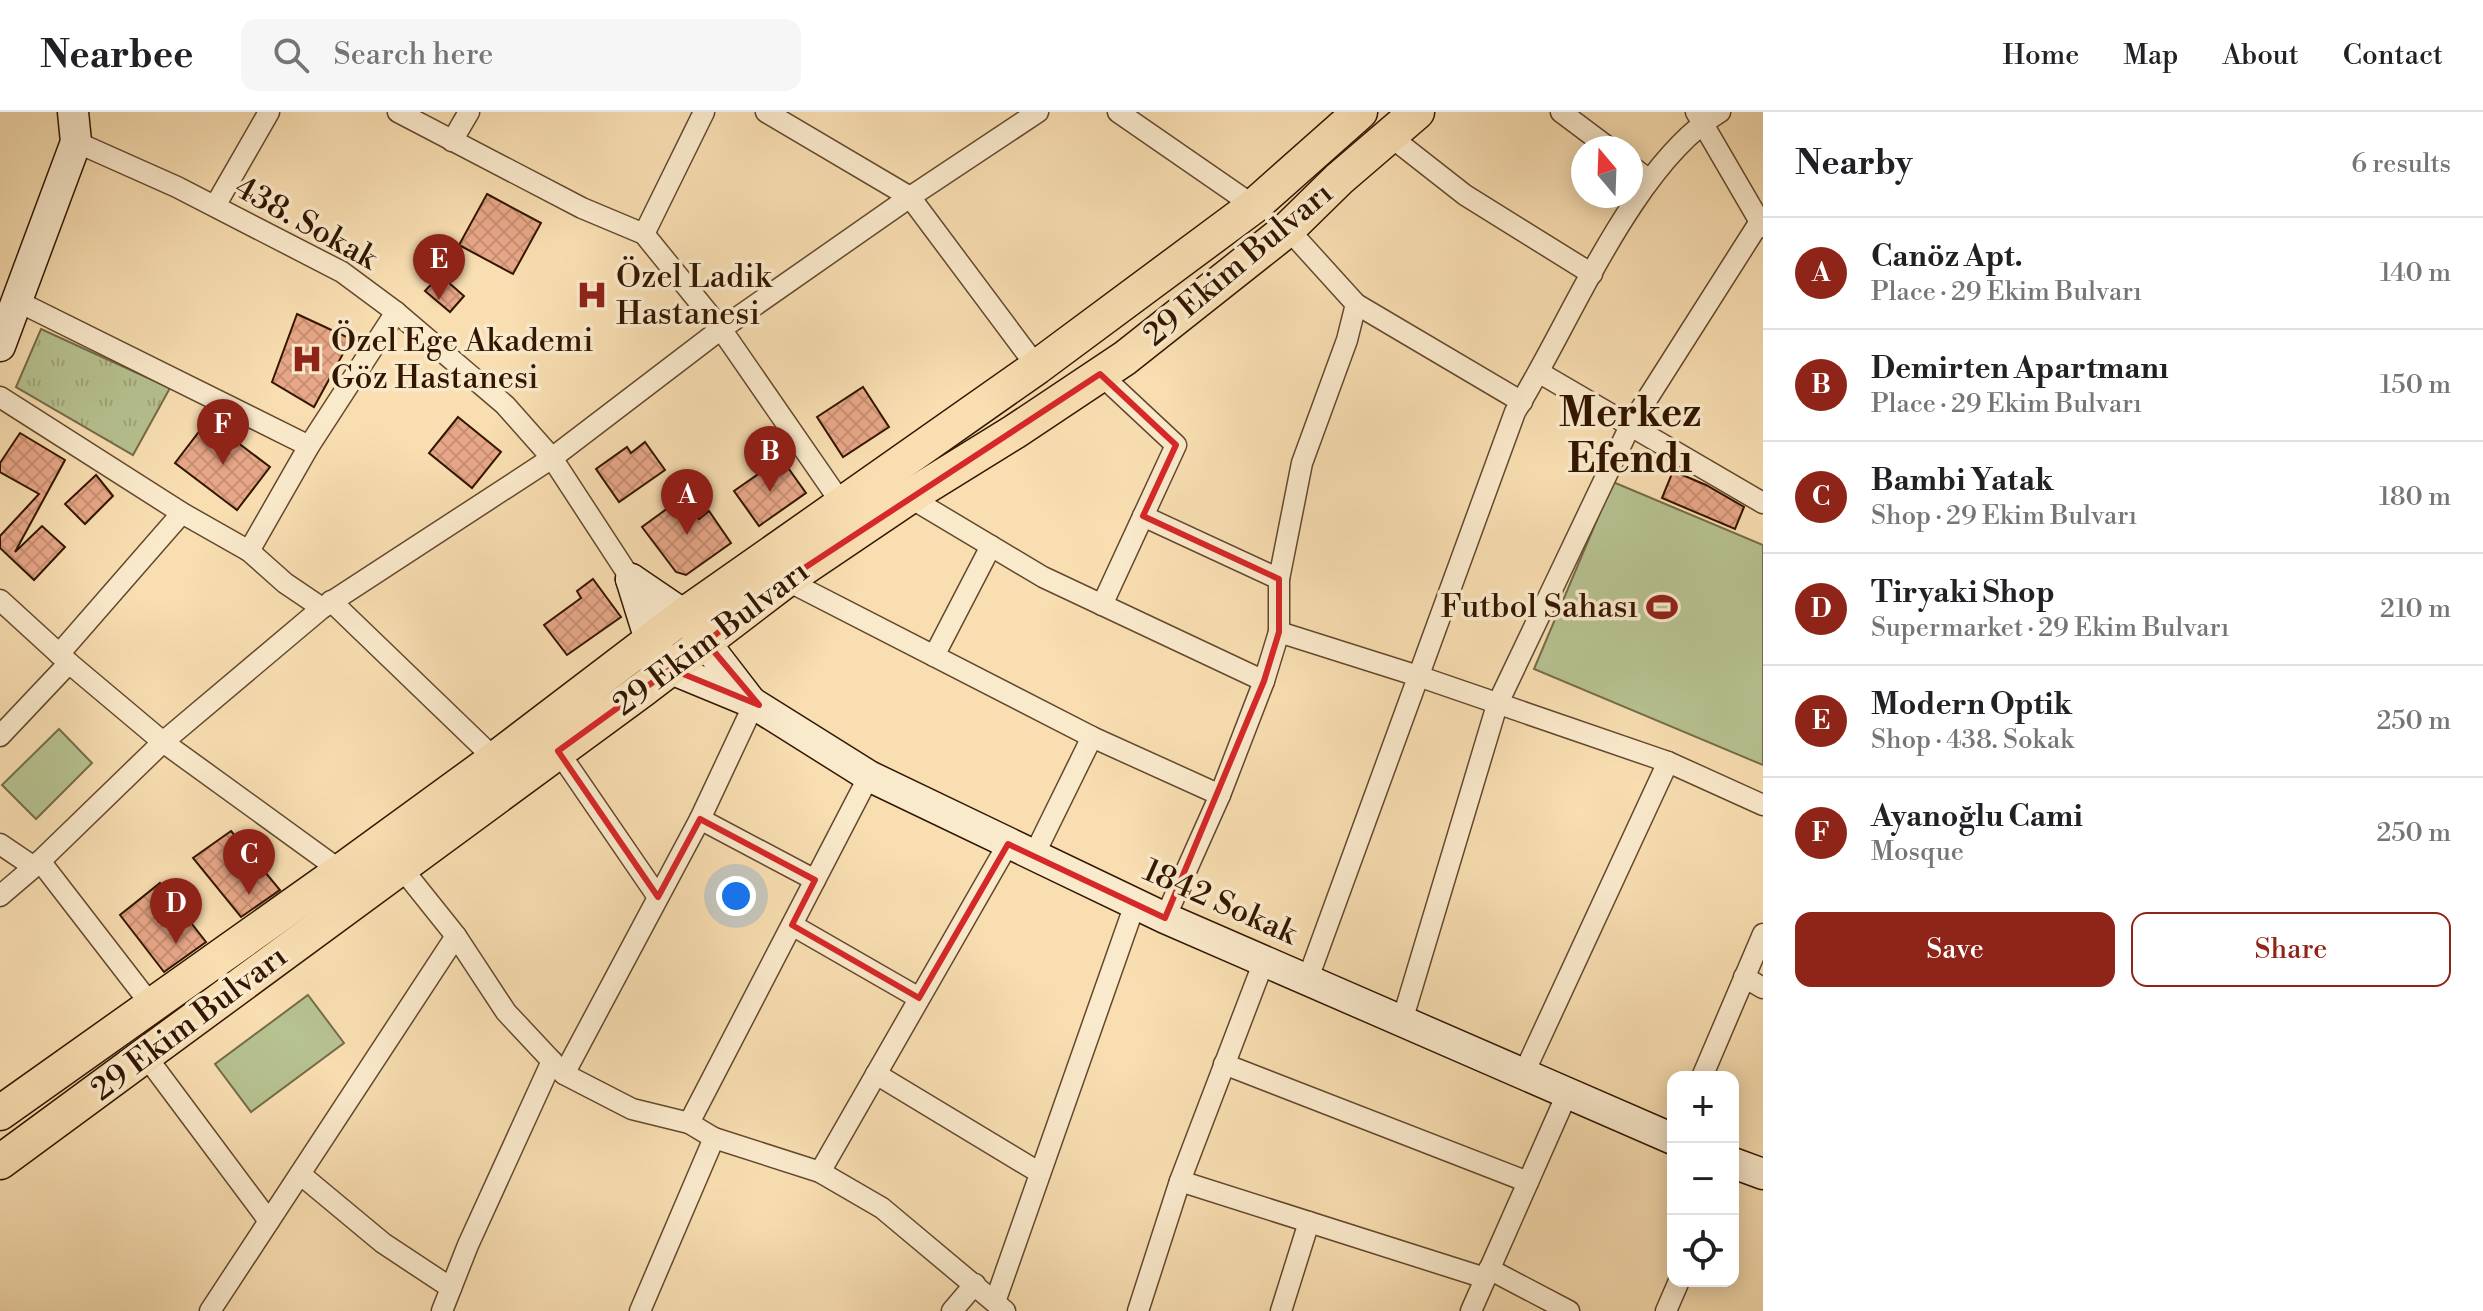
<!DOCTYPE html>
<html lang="en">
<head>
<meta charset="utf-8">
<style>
  body { margin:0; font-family:"Libre Bodoni",serif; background:#f6f6f6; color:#202124 }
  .controls { position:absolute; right:24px; bottom:24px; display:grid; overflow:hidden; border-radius:16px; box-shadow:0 4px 20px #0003 }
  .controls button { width:72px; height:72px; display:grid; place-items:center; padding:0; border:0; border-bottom:2px solid #e0e0e0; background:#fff; color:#202124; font:40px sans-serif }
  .compass { position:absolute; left:1571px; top:24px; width:72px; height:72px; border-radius:50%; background:#fff; box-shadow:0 4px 20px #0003; rotate:341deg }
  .you { position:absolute; left:736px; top:784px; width:28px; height:28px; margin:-20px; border:6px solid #fff; border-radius:50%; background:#1a73e8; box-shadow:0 0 0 12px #1a73e833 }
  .badge { display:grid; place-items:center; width:52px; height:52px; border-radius:50%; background:#8f2418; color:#fff; font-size:26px; font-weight:700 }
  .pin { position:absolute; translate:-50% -66px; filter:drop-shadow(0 2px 4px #0008) }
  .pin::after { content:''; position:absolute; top:42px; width:28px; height:24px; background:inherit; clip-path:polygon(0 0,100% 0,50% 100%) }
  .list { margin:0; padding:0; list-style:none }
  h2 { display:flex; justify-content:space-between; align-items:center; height:104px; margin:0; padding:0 32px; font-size:34px }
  h2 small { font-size:26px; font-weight:400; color:#757577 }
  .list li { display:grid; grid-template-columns:52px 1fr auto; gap:24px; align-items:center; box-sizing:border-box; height:112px; padding:0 32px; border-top:2px solid #e0e0e0 }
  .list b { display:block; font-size:30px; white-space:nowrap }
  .list p { margin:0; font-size:26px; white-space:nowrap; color:#757577 }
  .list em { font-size:26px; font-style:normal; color:#757577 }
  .actions { display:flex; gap:16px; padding:24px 32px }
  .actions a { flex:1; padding:18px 0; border:2px solid #8f2418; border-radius:16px; text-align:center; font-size:28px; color:#8f2418 }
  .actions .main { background:#8f2418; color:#fff }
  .icon { flex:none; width:44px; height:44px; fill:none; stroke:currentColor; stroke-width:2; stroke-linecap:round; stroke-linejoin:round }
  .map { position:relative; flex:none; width:1763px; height:1199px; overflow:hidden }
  header { display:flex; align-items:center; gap:48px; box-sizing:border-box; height:112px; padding:0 40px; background:#fff; border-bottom:2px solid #e0e0e0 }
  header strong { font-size:38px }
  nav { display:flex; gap:44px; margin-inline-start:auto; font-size:28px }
  .search { width:560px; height:72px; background:#f6f6f6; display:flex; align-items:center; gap:20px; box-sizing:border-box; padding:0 28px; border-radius:16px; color:#757577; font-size:30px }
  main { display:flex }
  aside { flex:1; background:#fff }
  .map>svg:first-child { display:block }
</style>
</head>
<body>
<header>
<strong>Nearbee</strong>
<div class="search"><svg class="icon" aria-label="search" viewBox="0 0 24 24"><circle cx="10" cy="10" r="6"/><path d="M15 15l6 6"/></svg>Search here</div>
<nav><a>Home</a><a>Map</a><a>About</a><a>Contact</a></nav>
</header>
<main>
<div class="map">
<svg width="1763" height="1199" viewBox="0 0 1763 1199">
  <defs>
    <pattern id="park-tufts" width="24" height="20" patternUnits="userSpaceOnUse" patternTransform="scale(2)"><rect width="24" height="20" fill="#b7c291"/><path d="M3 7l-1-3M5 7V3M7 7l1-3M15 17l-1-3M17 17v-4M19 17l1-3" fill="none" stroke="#9ea67b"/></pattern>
    <pattern id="building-cross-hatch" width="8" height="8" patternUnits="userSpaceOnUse" patternTransform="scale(2)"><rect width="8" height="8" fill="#e8a788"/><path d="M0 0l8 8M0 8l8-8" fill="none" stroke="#c78f74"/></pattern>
  </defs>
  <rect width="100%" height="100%" fill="#f8deb1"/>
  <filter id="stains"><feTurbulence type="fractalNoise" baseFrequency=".0025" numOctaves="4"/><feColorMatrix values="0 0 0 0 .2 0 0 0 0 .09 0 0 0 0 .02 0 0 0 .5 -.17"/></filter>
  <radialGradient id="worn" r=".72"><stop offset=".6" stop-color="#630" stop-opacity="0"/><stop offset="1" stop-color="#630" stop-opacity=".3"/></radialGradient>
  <polygon fill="url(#park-tufts)" stroke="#756c49" stroke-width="2" points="41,217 170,276 133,343 16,275"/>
  <g fill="#b7c291" stroke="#756c49" stroke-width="2">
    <polygon points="1613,370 1763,433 1763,653 1534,557"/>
    <polygon points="59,617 92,651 36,707 2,673"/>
    <polygon points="308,883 344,931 251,1000 215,952"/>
  </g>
  <g fill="url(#building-cross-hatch)" stroke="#331601" stroke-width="2">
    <polygon points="487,82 541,111 513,162 459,133"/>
    <polygon points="440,163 464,184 450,200 425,179"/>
    <polygon points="297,202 351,227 314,295 272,270"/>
    <polygon points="863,275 889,315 843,345 817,305"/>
    <polygon points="458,305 501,340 472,376 429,341"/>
    <polygon points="208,308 270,355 237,398 175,351"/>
    <polygon points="20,321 65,348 15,440 42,414 65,435 34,468 0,436 0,424 39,382 0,360 0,351"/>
    <polygon points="645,330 665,358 619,390 596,357 627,335 631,341"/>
    <polygon points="781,346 806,381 759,414 734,379"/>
    <polygon points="1673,359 1706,373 1744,395 1735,417 1662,386"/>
    <polygon points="96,363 113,384 85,412 65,392"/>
    <polygon points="683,385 699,407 709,399 731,431 686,463 676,460 642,415"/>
    <polygon points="593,467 621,505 567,543 544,513 581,486 577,479"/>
    <polygon points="231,719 280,778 241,805 193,746"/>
    <polygon points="160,771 206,830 164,860 120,803"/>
  </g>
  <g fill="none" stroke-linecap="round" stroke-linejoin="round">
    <defs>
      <g id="street">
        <polyline points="398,0 582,96 644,122 721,217 842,392"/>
        <polyline points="766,0 910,85 1037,255"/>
        <polyline points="1118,0 1254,94"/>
        <polyline points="1561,0 1609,36"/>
        <polyline points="1696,0 1763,115"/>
        <polyline points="1391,25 1465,83 1592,162"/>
        <polyline points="452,29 469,0"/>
        <polyline points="76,30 177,75 342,160 396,200 505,293 552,346 631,467"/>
        <polyline points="1631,54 1649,68"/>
        <polyline points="215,94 269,0"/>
        <polyline points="644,122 704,0"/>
        <polyline points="17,189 309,334"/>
        <polyline points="1356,192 1522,290"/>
        <polyline points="1540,261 1763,391"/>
        <polyline points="1100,262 1176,333 1102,493"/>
        <polyline points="0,285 182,401 249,439 285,471 322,496"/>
        <polyline points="909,385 1043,465 1264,569"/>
        <polyline points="1143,404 1279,467"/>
        <polyline points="249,439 309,334 396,200"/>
        <polyline points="786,468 1092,625 1220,683"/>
        <polyline points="0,488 69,551 163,630 341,759"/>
        <polyline points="331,489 495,647"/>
        <polyline points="1279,520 1418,564 1668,650 1763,693"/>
        <polyline points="59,542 182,401"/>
        <polyline points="934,544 991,434"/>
        <polyline points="0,624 69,551"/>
        <polyline points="558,639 658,785"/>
        <polyline points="700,707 815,768"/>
        <polyline points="0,732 34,755"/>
        <polyline points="1034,743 1092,625"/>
        <polyline points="40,749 152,894"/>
        <polyline points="400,754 456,824 506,900 564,962 632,997 689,1011 714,1026 820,1060 882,1096 1005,1199"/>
        <polyline points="0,784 34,755 163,630 322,496 552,346 721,217 910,85 1038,0"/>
        <polyline points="1165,806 1220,683 1264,569 1279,520 1279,467 1302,351 1347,228 1356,192 1288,117"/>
        <polyline points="792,813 919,886"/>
        <polyline points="1744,865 1763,876"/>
        <path d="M1307,869L1515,300C1570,212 1632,53 1720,0"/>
        <polyline points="1402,909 1497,593 1630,314 1759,111"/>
        <polyline points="145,943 269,1109"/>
        <polyline points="1224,952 1528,1070"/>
        <polyline points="564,962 700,707 754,592"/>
        <polyline points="876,962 1040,1061"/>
        <polyline points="1523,963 1668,650"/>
        <polyline points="1702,965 1763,822"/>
        <polyline points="689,1011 869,664"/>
        <polyline points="820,1060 1008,732"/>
        <polyline points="300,1062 383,1131 451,1176"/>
        <polyline points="1180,1069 1485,1166"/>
        <polyline points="1489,1157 1569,1199"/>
        <polyline points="995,1190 1135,792"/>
        <polyline points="210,1199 456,824"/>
        <polyline points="442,1199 468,1133 552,949"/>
        <polyline points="640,1199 714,1026"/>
        <polyline points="952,1199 975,1172"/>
        <polyline points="1138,1199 1180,1069 1264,849"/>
        <polyline points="1281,1199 1309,1110"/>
        <polyline points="1471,1199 1567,982"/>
        <polyline points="1666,1199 1679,1169"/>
      </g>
      <g id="secondary">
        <polyline points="0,234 76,30 73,0"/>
        <polyline points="631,467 650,528 671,557 751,590 869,664 1165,806 1673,1027"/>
        <polyline points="631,467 684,503 751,590"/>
        <polyline points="1733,1051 1763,1062"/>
      </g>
      <g id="primary">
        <polyline points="0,1001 341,759 495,647 684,503 1037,255 1254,94 1360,0"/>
        <polyline points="0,1050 642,578 786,468 909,385 1014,320 1125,246 1288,117 1339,67 1417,0"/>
      </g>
    </defs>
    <use href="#street" stroke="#64482d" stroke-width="23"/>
    <use href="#secondary" stroke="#331601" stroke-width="33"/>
    <use href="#primary" stroke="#331601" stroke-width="37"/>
    <use href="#street" stroke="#faeacc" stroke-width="20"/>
    <use href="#secondary" stroke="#faeacc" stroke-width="30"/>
    <use href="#primary" stroke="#f8deb1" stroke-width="34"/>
  </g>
  <path fill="none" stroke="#d62828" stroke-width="6" stroke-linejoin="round" d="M1100,262L1176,333L1143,404L1279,467V520L1264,569L1165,806L1008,732L919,886L792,813L815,768L700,707L658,785L558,639L671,557L759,593L706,530L786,468Z"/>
  <defs>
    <symbol id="hospital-bare" viewBox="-9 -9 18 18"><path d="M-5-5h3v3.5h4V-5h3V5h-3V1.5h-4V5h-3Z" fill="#8f2418" stroke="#faeacc" stroke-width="2.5" paint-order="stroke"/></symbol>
    <symbol id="stadium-bare" viewBox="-9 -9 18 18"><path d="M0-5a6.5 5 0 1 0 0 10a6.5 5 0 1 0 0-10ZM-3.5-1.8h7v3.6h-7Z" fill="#8f2418" stroke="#faeacc" stroke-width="2.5" paint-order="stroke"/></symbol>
  </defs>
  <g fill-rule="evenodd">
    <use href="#hospital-bare" x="570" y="161" width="44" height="44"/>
    <use href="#hospital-bare" x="285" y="225" width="44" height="44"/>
    <use href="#stadium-bare" x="1640" y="473" width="44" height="44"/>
  </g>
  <g text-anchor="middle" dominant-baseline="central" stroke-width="7" stroke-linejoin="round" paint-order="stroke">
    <g font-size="32" fill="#331601" stroke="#faeacc">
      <text transform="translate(306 111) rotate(29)">438. Sokak</text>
      <text transform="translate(1238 152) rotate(-40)">29 Ekim Bulvarı</text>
      <text transform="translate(711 526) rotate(-37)">29 Ekim Bulvarı</text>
      <text transform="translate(1220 790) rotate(24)">1842 Sokak</text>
      <text transform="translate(189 911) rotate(-37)">29 Ekim Bulvarı</text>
    </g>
    <g font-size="32" fill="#331601" stroke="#faeacc" text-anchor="start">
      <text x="616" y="165">Özel Ladik<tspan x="616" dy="37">Hastanesi</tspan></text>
      <text x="331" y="229">Özel Ege Akademi<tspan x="331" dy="37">Göz Hastanesi</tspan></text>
      <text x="1638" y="495" text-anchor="end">Futbol Sahası</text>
    </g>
    <g font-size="40" font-weight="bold" fill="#331601" stroke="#faeacc">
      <text x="1630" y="302">Merkez<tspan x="1630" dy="46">Efendı</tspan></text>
    </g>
  </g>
  <rect width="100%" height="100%" filter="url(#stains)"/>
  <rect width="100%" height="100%" fill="url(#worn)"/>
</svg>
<div class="controls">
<button>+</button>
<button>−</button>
<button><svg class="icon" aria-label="locate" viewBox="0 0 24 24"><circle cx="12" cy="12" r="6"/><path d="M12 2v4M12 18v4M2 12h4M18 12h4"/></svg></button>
</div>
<svg class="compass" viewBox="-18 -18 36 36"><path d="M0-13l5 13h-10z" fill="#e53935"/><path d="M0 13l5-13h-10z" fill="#757577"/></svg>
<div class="you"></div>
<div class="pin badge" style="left:687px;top:423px">A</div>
<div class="pin badge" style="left:770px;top:380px">B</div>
<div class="pin badge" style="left:249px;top:783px">C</div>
<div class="pin badge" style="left:176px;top:832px">D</div>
<div class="pin badge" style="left:439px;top:188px">E</div>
<div class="pin badge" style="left:223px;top:353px">F</div>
</div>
<aside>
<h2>Nearby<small>6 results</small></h2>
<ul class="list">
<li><span class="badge">A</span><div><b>Canöz Apt.</b><p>Place · 29 Ekim Bulvarı</p></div><em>140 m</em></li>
<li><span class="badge">B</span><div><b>Demirten Apartmanı</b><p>Place · 29 Ekim Bulvarı</p></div><em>150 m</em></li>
<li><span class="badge">C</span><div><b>Bambi Yatak</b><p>Shop · 29 Ekim Bulvarı</p></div><em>180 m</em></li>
<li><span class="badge">D</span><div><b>Tiryaki Shop</b><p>Supermarket · 29 Ekim Bulvarı</p></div><em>210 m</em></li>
<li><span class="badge">E</span><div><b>Modern Optik</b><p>Shop · 438. Sokak</p></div><em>250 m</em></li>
<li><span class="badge">F</span><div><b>Ayanoğlu Cami</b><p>Mosque</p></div><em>250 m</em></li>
</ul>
<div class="actions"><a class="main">Save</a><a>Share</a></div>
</aside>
</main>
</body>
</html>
